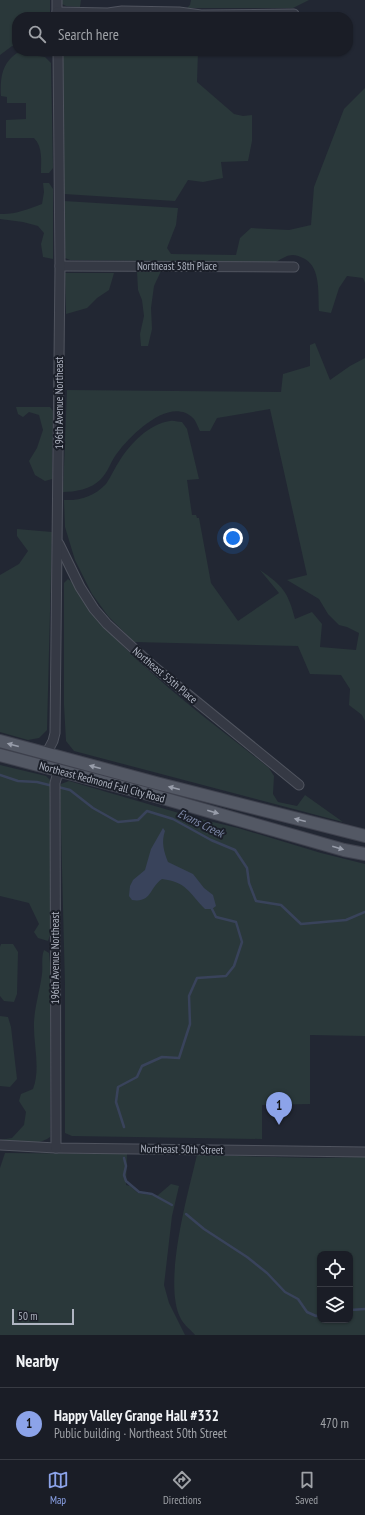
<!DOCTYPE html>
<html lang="en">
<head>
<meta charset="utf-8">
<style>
  body { margin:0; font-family:"PT Sans Narrow",sans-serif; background:#23262e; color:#f1f3f6 }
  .controls { position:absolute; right:12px; bottom:12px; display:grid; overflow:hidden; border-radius:8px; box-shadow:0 1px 3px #0004 }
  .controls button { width:36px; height:36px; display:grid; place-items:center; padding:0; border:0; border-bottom:1px solid #383b43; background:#1a1d26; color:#f1f3f6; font:20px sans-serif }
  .scale { position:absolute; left:12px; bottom:10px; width:62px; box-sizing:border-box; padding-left:4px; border:2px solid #afb4c1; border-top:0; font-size:11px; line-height:14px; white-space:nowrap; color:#afb4c1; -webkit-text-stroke:3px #1b1f29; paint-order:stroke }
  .you { position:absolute; left:233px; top:538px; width:14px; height:14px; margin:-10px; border:3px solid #fff; border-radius:50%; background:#1a73e8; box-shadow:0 0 0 6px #1a73e833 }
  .badge { display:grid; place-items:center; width:26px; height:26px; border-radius:50%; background:#8ca3e9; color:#111; font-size:13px; font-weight:700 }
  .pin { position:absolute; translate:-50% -33px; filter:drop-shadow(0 1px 2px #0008) }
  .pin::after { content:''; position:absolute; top:21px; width:14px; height:12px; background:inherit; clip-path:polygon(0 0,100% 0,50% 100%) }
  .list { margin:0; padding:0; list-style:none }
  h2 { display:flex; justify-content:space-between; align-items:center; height:52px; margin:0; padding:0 16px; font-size:17px }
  h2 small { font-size:13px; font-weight:400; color:#9fa2a7 }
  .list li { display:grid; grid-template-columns:26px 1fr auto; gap:12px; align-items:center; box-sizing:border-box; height:72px; padding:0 16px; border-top:1px solid #383b43 }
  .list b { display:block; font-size:15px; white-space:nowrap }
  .list p { margin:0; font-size:13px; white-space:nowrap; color:#9fa2a7 }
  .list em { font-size:13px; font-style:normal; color:#9fa2a7 }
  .icon { flex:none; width:22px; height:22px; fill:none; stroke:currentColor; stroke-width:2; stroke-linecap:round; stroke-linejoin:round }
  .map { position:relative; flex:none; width:365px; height:1335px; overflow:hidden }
  .search { position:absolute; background:#1a1d26; box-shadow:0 1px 3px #0004; left:12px; right:12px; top:12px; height:44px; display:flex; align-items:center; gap:10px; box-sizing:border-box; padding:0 14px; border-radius:16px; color:#9fa2a7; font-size:15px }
  .sheet { height:124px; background:#1a1d26 }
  nav { display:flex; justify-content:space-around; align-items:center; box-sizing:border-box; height:56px; border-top:1px solid #383b43; background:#1a1d26; font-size:11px; color:#9fa2a7 }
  nav a { display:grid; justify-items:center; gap:2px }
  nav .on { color:#8ca3e9 }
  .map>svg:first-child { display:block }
</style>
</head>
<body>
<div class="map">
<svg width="365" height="1335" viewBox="0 0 365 1335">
  <rect width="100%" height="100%" fill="#222733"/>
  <g fill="#2a383a" fill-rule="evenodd">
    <polygon points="0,0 50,0 50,17 17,17 17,46 12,46 0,55"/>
    <polygon points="62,0 81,0 80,7 66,6 62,4"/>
    <polygon points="191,0 309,0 293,8 187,8 190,5"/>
    <polygon points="63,51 198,51 197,82 234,114 243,116 252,115 252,141 248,161 221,162 223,178 203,182 188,180 175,201 64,194"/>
    <path d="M17,53L45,57L51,63L53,168L49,173H41C41,161 43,147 34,138H6V120L26,119V103H7V97L1,96C0,78 2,63 17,53Z"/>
    <path d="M365,88V283L363,278L347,276L339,288L331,313L319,311C318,295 321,268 305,259C292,252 288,255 276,262L70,260L65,258L64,201L178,208L176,225L167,248L171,254L236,255L240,238L251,228L289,230L311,225L314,187L344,109Z"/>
    <path d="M43,183H49L53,189V259L43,257L41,244L44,233L38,226L23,222L0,219V214C13,215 29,209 42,204L44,192Z"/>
    <polygon points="137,271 161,271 154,286 151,308 152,329 148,346 141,346 140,334 144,316 142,300 138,290"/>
    <polygon points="65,273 114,273 109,290 97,298 87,308 66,314"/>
    <path d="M315,343L330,380L350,366L365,358V721L362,715L349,705L350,689L341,675L310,674L298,646L134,642L108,616L92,594L75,560L65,527L64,500C79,501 95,496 106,484C111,477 115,467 120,460C131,443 149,424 170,421C174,420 178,422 182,422L187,429L199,479L187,480L192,515H196L197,518H199L211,583L238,621L279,593L260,570C283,586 288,592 295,619L312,612L322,624L320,647L356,650L359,633L347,627L339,625L328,614L319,599L287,580L307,575L270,409L217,418L210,431H200C198,427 196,421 193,418C170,396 132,434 118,452C111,460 108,473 100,480C91,489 75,492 63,492L67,390L281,392L283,374L310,366V345Z"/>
    <polygon points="16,407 50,407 53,411 52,479 45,481 35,475 29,461 37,448 43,430 39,415 29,412 23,417 18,414"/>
    <polygon points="17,529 52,532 47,730 39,738 28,740 0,732 0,575 19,564 28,551 17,536"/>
    <path d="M68,579C77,585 79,596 85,604C96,619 109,632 122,645C167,690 219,728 269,768L274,776L273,794L278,802L297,806L305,795L343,822L74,751L66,741L64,705V583Z"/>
    <polygon points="0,765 46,776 50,780 51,792 50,935 48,941 38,938 34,932 39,924 29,903 0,896"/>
    <polygon points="69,781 196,818 238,828 321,853 365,864 365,1036 310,1035 310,1104 262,1105 262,1139 72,1136 65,1133 65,985 60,791 61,784"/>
    <polygon points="1,944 13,944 18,952 17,994 14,1002 4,1001 0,996 0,947"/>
    <path d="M44,950L49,953L50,963V1137C37,1147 16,1142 0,1142V1140L12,1138L24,1125L26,1112L19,1101L21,1094L33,1089C41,1068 33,1044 34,1022C35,1005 40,990 42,974C43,966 41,957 44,950Z"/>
    <polygon points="0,1016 8,1017 11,1027 17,1079 10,1087 0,1086"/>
    <polygon points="5,1153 127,1154 126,1185 130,1186 138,1193 157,1196 171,1184 179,1186 172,1216 164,1285 169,1303 185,1335 0,1335 0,1168"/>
    <path d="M197,1155L315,1158L365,1157V1335H195C191,1330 184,1325 181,1319C162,1285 188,1193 197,1155ZM320,1254H350V1320H320Z"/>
  </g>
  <path fill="#39435b" d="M163,828L165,831C161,842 164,852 168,862L193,874L204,888L213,895L216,906L212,909H205C189,893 187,882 162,879C149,888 152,903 132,900L129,896L130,886L133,880L145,870L151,849Z"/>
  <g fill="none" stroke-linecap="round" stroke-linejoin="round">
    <g stroke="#39435b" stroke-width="2.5">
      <polyline points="0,775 18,781 37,782 53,786"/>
      <polyline points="58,787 70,790 93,808 118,822 138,820 147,811 173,819 211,840 235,850 247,868 249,883 256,901 281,905 301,924 346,920 365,912"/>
      <polyline points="124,1127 116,1102 118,1087 137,1077 142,1066 162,1057 179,1058 190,1024 189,996 197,978 226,976 234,966 242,942 236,922 216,917 212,909"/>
      <polyline points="124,1158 126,1166 124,1175 126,1181 139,1192 152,1194 172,1205"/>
      <polyline points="186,1214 204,1229 247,1257 267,1273 285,1292 298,1299 307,1312 316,1316 320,1315"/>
      <polyline points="350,1310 365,1309"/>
    </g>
    <defs>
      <g id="minor">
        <polyline points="57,0 57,17"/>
        <polyline points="57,12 108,13 122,11 179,12 201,15 294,14"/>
        <polyline points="60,266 294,267"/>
        <polyline points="59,544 80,587 94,609 107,624 153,666 299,785"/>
        <polyline points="46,754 53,741 55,733 60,266 58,51"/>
        <polyline points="0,1145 56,1148 365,1152"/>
        <polyline points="56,1148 55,783 57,776 62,771"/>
      </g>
      <g id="major">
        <polyline points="0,741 156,783 365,836"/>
        <polyline points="0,755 152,795 344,850 365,854"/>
      </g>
    </defs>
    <use href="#minor" stroke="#50545f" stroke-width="11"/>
    <use href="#major" stroke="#3f424e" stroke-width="14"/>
    <use href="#minor" stroke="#353944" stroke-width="9"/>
    <use href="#major" stroke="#535864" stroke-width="12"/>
  </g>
  <defs><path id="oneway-solid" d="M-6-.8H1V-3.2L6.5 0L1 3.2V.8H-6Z"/></defs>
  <g fill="#989daa">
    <use href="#oneway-solid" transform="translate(13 745) rotate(-165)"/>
    <use href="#oneway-solid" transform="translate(95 767) rotate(-165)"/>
    <use href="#oneway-solid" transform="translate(174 788) rotate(-166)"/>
    <use href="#oneway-solid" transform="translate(213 812) rotate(16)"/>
    <use href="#oneway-solid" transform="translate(300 820) rotate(-166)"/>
    <use href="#oneway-solid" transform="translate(338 848) rotate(16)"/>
  </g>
  <g text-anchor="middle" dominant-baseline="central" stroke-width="4" stroke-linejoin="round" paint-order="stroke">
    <g font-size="11" fill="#afb4c1" stroke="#1b1f29">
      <text x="177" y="266">Northeast 58th Place</text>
      <text transform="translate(59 403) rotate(-90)">196th Avenue Northeast</text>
      <text transform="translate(165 675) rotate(40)">Northeast 55th Place</text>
      <text transform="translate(102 782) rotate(15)">Northeast Redmond Fall City Road</text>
      <text transform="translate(55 958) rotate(-90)">196th Avenue Northeast</text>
      <text transform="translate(182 1149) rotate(1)">Northeast 50th Street</text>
    </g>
    <g font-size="12" font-style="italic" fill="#7c87a6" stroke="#1b1f29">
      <text transform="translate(201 823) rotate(26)">Evans Creek</text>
    </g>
  </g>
</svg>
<div class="controls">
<button><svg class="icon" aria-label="locate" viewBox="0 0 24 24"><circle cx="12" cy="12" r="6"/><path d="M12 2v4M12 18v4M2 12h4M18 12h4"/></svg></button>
<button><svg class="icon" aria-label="layers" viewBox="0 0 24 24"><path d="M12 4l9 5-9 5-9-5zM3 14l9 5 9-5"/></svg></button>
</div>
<div class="scale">50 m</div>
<div class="you"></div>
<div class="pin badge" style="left:279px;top:1125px">1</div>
<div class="search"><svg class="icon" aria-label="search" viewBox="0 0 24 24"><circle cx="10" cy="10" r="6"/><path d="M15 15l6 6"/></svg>Search here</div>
</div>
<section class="sheet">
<h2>Nearby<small></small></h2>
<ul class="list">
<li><span class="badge">1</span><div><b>Happy Valley Grange Hall #332</b><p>Public building · Northeast 50th Street</p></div><em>470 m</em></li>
</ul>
</section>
<nav>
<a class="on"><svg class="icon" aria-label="map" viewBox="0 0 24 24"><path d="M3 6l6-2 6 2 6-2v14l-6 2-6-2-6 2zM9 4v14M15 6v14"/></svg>Map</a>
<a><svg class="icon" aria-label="directions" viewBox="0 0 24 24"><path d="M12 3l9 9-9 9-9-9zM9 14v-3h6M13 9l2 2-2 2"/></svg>Directions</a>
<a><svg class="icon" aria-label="saved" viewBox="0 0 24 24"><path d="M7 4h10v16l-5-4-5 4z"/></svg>Saved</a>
</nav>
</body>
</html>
